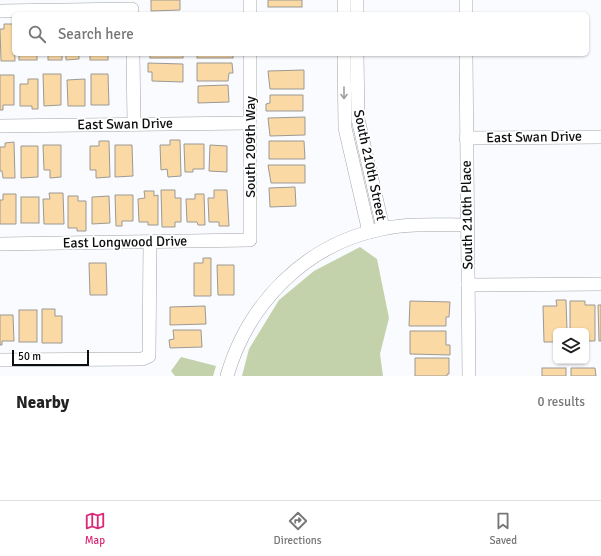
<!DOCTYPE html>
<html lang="en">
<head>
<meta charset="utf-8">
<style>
  body { margin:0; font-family:Signika,sans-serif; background:#f6f6f6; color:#222 }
  .controls { position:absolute; right:12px; bottom:12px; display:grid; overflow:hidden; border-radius:6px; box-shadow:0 1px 3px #0004 }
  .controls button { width:36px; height:36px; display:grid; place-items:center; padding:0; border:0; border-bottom:1px solid #e0e0e0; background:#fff; color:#222; font:20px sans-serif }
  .scale { position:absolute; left:12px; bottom:10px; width:77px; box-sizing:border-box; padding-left:4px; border:2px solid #0d0e0f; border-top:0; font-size:11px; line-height:14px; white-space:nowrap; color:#0d0e0f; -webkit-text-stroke:3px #fff; paint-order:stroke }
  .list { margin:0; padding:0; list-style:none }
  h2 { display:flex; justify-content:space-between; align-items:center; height:52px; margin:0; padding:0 16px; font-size:17px }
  h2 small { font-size:13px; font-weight:400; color:#767676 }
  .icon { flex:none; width:22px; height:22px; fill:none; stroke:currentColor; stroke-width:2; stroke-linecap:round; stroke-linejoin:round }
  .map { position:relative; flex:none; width:601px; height:376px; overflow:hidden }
  .search { position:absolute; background:#fff; box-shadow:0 1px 3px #0004; left:12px; right:12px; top:12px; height:44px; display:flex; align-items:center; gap:10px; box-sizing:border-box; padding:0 14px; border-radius:6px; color:#767676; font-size:15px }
  .sheet { height:124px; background:#fff }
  nav { display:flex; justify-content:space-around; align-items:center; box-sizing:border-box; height:56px; border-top:1px solid #e0e0e0; background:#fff; font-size:11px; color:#767676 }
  nav a { display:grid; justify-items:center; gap:2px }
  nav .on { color:#db2777 }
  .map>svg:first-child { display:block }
</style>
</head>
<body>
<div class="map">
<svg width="601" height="376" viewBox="0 0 601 376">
  <rect width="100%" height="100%" fill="#f9fbfe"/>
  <g fill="#c3d2ab">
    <polygon points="360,247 377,259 389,318 380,354 383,376 242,376 249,349 279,300 314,271"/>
    <polygon points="181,357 216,366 213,376 175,376 171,371"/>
  </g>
  <g fill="#fbd9a5" stroke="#9c9994">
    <polygon points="151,0 180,0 180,10 151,11"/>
    <rect x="268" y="0" width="34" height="7"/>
    <polygon points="4,24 14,24 15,61 1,61 0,29 4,29"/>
    <rect x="19" y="54" width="18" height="6"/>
    <rect x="48" y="54" width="14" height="6"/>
    <polygon points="66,54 79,54 79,59 66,60"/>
    <rect x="90" y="54" width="18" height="6"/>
    <rect x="150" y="54" width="33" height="4"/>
    <rect x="197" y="54" width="36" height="4"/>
    <polygon points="148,63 183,64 183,82 152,81 152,72 148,72"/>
    <polygon points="197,63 232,63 233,73 229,73 228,81 197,81"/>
    <polygon points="304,70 304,89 270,89 268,71"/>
    <polygon points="43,74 61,74 61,105 44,106"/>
    <polygon points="91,74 108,74 109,105 91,105"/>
    <polygon points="0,75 14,75 14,105 3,105 3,110 0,110"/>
    <polygon points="28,79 38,79 38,109 32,109 32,106 20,106 20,84 28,84"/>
    <polygon points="85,79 85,106 68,106 67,80"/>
    <polygon points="228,85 229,102 198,103 198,86"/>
    <polygon points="270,95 303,95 303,111 266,111 266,104 270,103"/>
    <polygon points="305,117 305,135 270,136 268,118"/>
    <polygon points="170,140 180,140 181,176 168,177 167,169 161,170 160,145 170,145"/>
    <polygon points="99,141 109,141 110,177 96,178 96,170 90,170 90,146 99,146"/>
    <polygon points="269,141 304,141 305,159 269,159"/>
    <polygon points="14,142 15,178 3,178 2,171 0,171 0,147 5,147 5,143"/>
    <polygon points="184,144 204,144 204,169 193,169 193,172 185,172"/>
    <polygon points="43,145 61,145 61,177 50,178 50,170 44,170"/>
    <polygon points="115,145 132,145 133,176 115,177"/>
    <polygon points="210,145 227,146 227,172 209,171"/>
    <polygon points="21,146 38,146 38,177 21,178"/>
    <polygon points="268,165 305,165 305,183 271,183"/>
    <polygon points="295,187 296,206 270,207 269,188"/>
    <polygon points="161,190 175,190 175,198 181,198 181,222 175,222 175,227 162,227"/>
    <polygon points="214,190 227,190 229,226 219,226 219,222 209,222 208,198 214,198"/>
    <polygon points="144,191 154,191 154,196 158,195 158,225 148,225 148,222 139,222 138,199 145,198"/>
    <polygon points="49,193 63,193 64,224 44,224 43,199 50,199"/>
    <polygon points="3,194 16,194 16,224 0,224 0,200 3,200"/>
    <polygon points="195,194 204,194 205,225 198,225 197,222 187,222 186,199 195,199"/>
    <polygon points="115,195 133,195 133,221 122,221 122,226 116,226"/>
    <polygon points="68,196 78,196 78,201 86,201 86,231 77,231 77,228 68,228"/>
    <polygon points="109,196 110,223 92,224 92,197"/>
    <rect x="21" y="197" width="18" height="26"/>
    <polygon points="203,258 211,258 211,296 194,296 194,263 203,263"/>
    <polygon points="89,263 106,263 107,295 90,295"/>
    <polygon points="217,265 234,265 234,295 218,295"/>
    <polygon points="556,300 566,300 567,331 556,331 556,342 544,342 543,306 557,306"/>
    <polygon points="410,301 450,302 449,317 446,317 446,326 409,326"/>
    <polygon points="570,301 585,301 585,305 595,305 595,341 586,341 586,331 570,331"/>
    <polygon points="598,305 601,305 601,341 599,341"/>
    <polygon points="205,306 206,324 170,325 170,307"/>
    <polygon points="42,309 55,309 55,316 62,316 62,343 42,343"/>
    <rect x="19" y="310" width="18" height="32"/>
    <polygon points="0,315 13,315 14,341 2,341 2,345 0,345"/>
    <polygon points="173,330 201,330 202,347 170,348 169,340 174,339"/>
    <polygon points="410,331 446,331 446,345 450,345 450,355 410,354"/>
    <polygon points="415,358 449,358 449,374 447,374 447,376 415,376"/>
    <rect x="542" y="368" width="24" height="8"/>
    <polygon points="571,368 595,368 596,376 571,376"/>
  </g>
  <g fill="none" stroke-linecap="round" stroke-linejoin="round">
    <defs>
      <g id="minor">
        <polyline points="250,0 250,14"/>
        <polyline points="466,0 466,14"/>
        <polyline points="0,11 132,9"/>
        <polyline points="344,14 344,0"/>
        <polyline points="357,14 357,0"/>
        <polyline points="133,54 134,124"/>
        <polyline points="344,54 345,128 369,232"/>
        <polyline points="357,54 358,119 383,228"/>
        <polyline points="466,54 469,376"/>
        <polyline points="0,126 250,123"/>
        <polyline points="466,138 601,137"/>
        <polyline points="0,244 250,240 250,54"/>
        <polyline points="468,285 601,284"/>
        <polyline points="0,360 142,359 149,356 150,242"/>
        <path d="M227,376C248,303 306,244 382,229C410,223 439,225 467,225"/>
      </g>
    </defs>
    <use href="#minor" stroke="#a1a5a9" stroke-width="14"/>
    <use href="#minor" stroke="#fff" stroke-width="13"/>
  </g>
  <defs><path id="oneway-shaft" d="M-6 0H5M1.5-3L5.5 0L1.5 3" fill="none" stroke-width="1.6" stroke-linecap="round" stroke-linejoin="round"/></defs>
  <use stroke="#9e9f9f" href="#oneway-shaft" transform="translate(344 93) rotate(90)"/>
  <g text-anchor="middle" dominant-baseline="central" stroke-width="3.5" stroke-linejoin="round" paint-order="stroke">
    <g font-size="14" fill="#0d0e0f" stroke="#fff">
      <text transform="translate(125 124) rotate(-1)">East Swan Drive</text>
      <text transform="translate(534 137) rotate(-1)">East Swan Drive</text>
      <text transform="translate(250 147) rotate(-90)">South 209th Way</text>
      <text transform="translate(370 165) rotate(78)">South 210th Street</text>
      <text transform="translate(467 215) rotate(-91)">South 210th Place</text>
      <text transform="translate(125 242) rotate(-1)">East Longwood Drive</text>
    </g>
  </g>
</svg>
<div class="controls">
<button><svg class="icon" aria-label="layers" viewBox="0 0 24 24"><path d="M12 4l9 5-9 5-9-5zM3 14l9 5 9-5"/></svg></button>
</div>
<div class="scale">50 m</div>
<div class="search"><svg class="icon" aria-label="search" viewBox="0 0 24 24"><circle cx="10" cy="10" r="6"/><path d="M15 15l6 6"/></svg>Search here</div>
</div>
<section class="sheet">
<h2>Nearby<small>0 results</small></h2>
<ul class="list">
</ul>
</section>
<nav>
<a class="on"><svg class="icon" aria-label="map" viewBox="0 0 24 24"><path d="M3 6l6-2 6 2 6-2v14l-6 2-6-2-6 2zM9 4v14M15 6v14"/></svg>Map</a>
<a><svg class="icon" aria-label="directions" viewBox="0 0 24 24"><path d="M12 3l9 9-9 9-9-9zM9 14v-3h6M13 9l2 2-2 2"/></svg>Directions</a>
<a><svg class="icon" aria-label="saved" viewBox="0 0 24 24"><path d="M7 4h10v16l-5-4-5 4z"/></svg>Saved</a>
</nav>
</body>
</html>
